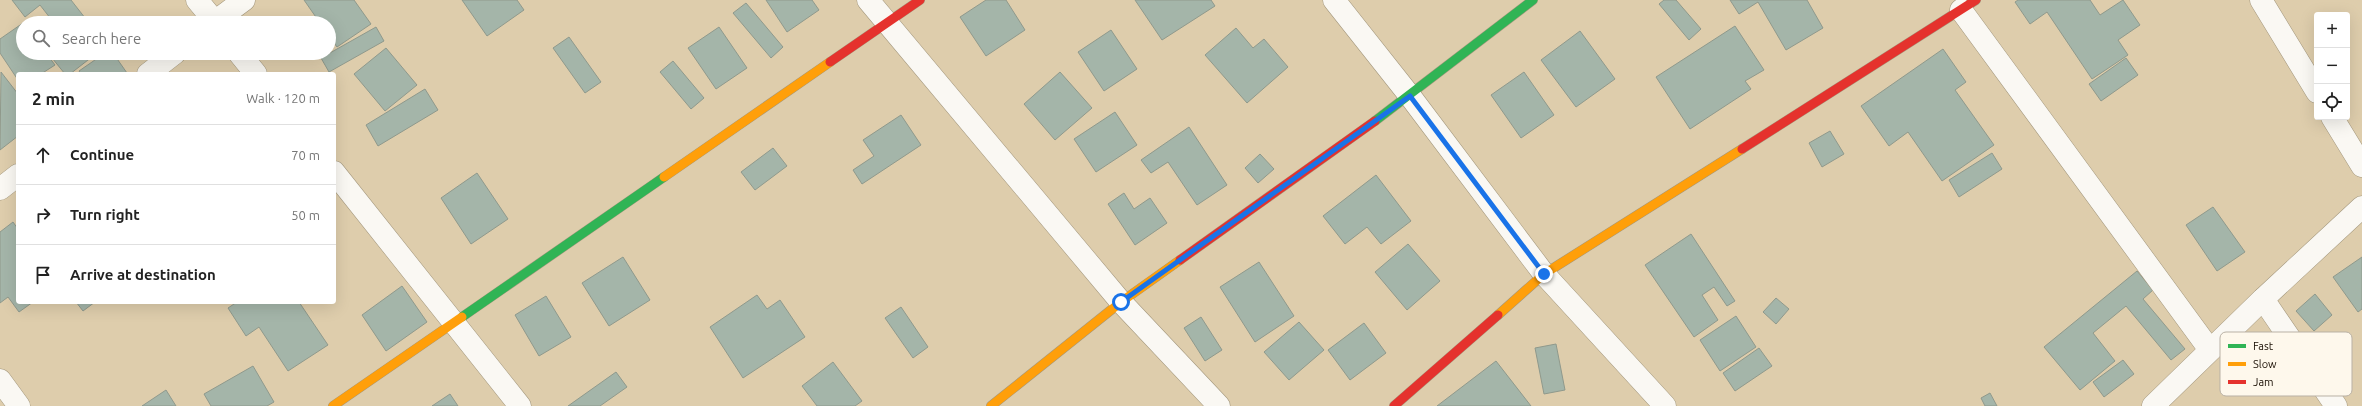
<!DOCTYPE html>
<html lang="en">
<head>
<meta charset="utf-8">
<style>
  body { margin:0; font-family:Ubuntu,sans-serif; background:#f6f6f6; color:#222 }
  .controls { position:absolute; right:12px; top:12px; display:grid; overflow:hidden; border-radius:4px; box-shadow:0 4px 16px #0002 }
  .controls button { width:36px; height:36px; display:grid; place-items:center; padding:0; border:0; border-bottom:1px solid #e0e0e0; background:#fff; color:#222; font:20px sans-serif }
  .stop { position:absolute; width:12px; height:12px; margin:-9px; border:3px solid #1a73e8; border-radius:50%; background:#fff }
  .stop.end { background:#1a73e8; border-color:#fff; box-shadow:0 1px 4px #0008 }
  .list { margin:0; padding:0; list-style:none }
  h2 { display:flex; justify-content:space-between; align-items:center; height:52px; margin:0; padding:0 16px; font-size:17px }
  h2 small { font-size:13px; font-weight:400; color:#767676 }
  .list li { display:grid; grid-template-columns:26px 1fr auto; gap:12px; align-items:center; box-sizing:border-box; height:60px; padding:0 16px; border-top:1px solid #e0e0e0 }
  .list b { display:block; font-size:15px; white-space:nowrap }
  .list em { font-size:13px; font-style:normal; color:#767676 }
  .icon { flex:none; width:22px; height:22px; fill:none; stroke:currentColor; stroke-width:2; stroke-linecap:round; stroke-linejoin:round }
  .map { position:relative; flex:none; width:2362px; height:406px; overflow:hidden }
  .search { position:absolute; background:#fff; box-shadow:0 4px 16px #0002; left:16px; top:16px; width:320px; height:44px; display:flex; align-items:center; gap:10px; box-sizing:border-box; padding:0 14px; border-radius:22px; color:#767676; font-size:15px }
  .panel { position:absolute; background:#fff; box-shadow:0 4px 16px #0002; left:16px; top:72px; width:320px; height:232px; border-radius:4px }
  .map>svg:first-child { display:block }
</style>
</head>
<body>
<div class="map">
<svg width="2362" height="406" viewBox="0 0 2362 406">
  <rect width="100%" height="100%" fill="#decdac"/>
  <g fill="#a4b5a9" stroke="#8f998c">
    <polygon points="12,0 71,0 89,23 54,23 40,5 25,17"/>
    <polygon points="304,0 354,0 371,24 337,47 329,36 329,23 320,23"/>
    <polygon points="462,0 517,0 524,10 487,36"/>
    <polygon points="766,0 812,0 819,10 787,32"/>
    <polygon points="986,0 1006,0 1025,30 986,56 960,17"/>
    <polygon points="1135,0 1211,0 1215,6 1162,40"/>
    <polygon points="1664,0 1676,0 1701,29 1689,40 1659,4"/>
    <polygon points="1730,0 1807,0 1823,28 1786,50 1758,2 1739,14"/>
    <polygon points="2018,0 2090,0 2100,15 2123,0 2140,25 2118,40 2128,55 2092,79 2047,12 2030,24 2015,2"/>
    <polygon points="746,3 783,47 771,58 733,13"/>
    <polygon points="23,23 23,53 46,53 55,65 41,74 18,74 18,80 0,53 0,39"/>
    <polygon points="1735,26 1764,70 1745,81 1751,89 1690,129 1656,77"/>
    <polygon points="376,27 384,41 329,72 321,58"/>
    <polygon points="719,27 747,68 716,89 688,48"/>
    <polygon points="1236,28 1253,48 1264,39 1288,67 1247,103 1205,55"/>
    <polygon points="1111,30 1137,69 1104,91 1078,52"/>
    <polygon points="1580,31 1615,79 1576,107 1541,60"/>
    <polygon points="569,37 601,82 585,93 553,48"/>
    <polygon points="386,48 417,85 385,111 354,74"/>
    <polygon points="1943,49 1966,82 1955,90 1994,145 1942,181 1908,132 1889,146 1861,106"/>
    <polygon points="48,53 97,53 70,74 65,74"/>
    <polygon points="105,53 113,53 127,73 81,74 79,71"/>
    <polygon points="2126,58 2138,75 2101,101 2089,84"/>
    <polygon points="673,61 704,98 691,109 660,72"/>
    <polygon points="1,72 18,94 18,136 0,150"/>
    <polygon points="1060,72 1092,108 1055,140 1024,104"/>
    <polygon points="1524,72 1554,115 1521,138 1491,95"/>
    <polygon points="425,89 438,110 378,146 366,125"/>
    <polygon points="1115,112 1137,145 1096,172 1074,139"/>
    <polygon points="901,115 921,145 862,184 853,170 874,156 863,140"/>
    <polygon points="1189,127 1227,185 1197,205 1168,162 1151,173 1141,160"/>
    <polygon points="1830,131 1844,154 1822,167 1809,143"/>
    <polygon points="773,148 787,166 755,190 741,172"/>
    <polygon points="1992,153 2002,169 1959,197 1949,180"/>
    <polygon points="1260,154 1274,169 1258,183 1245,168"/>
    <polygon points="477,173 508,219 471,244 441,198"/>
    <polygon points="1376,175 1411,221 1381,244 1367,227 1345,244 1323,216"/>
    <polygon points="1124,193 1134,209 1150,198 1167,223 1135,245 1108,204"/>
    <polygon points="2213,207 2245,252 2217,271 2186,225"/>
    <polygon points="13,222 18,229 18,302 33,302 19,312 8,297 0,303 0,232"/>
    <polygon points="1691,234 1735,301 1727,306 1714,287 1702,295 1718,320 1694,337 1645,265"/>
    <polygon points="1408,244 1440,281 1407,310 1375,272"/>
    <polygon points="623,257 650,300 609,326 582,283"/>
    <polygon points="2362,257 2362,309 2358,312 2333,277"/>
    <polygon points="1259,262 1294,316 1255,342 1220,287"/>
    <polygon points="2137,271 2153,290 2143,299 2185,349 2171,360 2126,306 2093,333 2115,361 2080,390 2044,347"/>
    <polygon points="402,286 427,322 386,351 362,315"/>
    <polygon points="2315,294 2332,315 2314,331 2296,311"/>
    <polygon points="757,295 767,309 780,300 805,337 743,378 710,327"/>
    <polygon points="546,296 571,337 539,356 515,315"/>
    <polygon points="1776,298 1789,309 1776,324 1763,312"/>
    <polygon points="76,302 95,302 83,311"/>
    <polygon points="237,302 299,302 328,345 288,371 259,327 246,336 228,308"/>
    <polygon points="901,307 928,347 913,358 885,318"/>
    <polygon points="1736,316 1756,347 1720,371 1700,340"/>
    <polygon points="1201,317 1222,350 1205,361 1184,328"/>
    <polygon points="1299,322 1324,350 1289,380 1264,352"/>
    <polygon points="1364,323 1386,353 1350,380 1328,350"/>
    <polygon points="1556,344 1565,390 1544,394 1535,348"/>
    <polygon points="1759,348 1772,366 1735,391 1723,373"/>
    <polygon points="2123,360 2134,374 2104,397 2093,382"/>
    <polygon points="1496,361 1531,406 1437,406"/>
    <polygon points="833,362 862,401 855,406 817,406 802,386"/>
    <polygon points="253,366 274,402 267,406 211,406 204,394"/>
    <polygon points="616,372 627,387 600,406 568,406"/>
    <polygon points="166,390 176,406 142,406"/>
    <polygon points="1990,393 1997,406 1985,406 1981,398"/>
    <polygon points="450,394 458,406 432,406"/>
  </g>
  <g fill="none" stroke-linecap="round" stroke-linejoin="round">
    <defs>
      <g id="street">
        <polyline points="197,0 216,23"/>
        <polyline points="868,0 1121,302 1219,406"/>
        <polyline points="1334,0 1410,96 1544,274 1665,406"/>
        <polyline points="2261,0 2317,92"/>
        <polyline points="1961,10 2210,350"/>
        <polyline points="213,23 244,0"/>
        <polyline points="239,53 256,74"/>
        <polyline points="148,74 175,53"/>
        <polyline points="2332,117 2362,166"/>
        <polyline points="334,172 520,406"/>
        <polyline points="0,189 18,175"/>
        <polyline points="2263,299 2336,406"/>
        <polyline points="0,380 19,406"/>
        <polyline points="2153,406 2263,299 2362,207"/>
      </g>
      <g id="fast">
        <polyline points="1375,121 1533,0"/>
        <polyline points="462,317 664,177"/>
      </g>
      <g id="slow">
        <polyline points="664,177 830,62"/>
        <polyline points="1498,315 1544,274 1742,149"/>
        <polyline points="333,406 462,317"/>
        <polyline points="991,406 1121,302 1180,260"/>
      </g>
      <g id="jam">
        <polyline points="830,62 920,0"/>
        <polyline points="1742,149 1976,0"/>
        <polyline points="1180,260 1375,121"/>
        <polyline points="1394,406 1498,315"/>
      </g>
    </defs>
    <use href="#street" stroke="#a3977d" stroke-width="23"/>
    <use href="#fast" stroke="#a3977d" stroke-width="10"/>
    <use href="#slow" stroke="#a3977d" stroke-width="10"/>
    <use href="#jam" stroke="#a3977d" stroke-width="10"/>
    <use href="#street" stroke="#faf8f3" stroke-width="22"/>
    <use href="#fast" stroke="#30b455" stroke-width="9"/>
    <use href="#slow" stroke="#ff9f0a" stroke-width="9"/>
    <use href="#jam" stroke="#e5322d" stroke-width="9"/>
  </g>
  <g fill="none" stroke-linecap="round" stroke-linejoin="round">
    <polyline stroke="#1a73e8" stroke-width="5" points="1121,302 1410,96 1544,274"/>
  </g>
  <rect x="2220" y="332" width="132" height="64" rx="6" fill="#fef8ec" stroke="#b9b1a5" stroke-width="1"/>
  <rect x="2228" y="344" width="18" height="4" fill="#30b455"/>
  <rect x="2228" y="362" width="18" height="4" fill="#ff9f0a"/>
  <rect x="2228" y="380" width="18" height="4" fill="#e5322d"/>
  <g font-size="11" fill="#170c00">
    <text x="2253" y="350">Fast</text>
    <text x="2253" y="368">Slow</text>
    <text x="2253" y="386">Jam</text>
  </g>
</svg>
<div class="controls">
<button>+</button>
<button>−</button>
<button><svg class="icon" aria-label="locate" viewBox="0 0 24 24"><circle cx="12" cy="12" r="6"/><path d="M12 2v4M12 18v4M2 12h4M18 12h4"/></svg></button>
</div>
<div class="stop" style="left:1121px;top:302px"></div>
<div class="stop end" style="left:1544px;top:274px"></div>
<div class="search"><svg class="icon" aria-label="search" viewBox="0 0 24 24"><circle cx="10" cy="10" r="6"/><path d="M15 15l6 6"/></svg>Search here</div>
<section class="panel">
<h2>2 min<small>Walk · 120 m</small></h2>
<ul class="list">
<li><svg class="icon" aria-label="ahead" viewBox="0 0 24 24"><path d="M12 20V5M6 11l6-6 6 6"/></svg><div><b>Continue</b></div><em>70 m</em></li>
<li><svg class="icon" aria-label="right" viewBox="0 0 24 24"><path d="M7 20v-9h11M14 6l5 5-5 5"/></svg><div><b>Turn right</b></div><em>50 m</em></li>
<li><svg class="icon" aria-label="arrive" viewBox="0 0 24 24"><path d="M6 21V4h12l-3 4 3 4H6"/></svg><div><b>Arrive at destination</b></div></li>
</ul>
</section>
</div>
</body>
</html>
